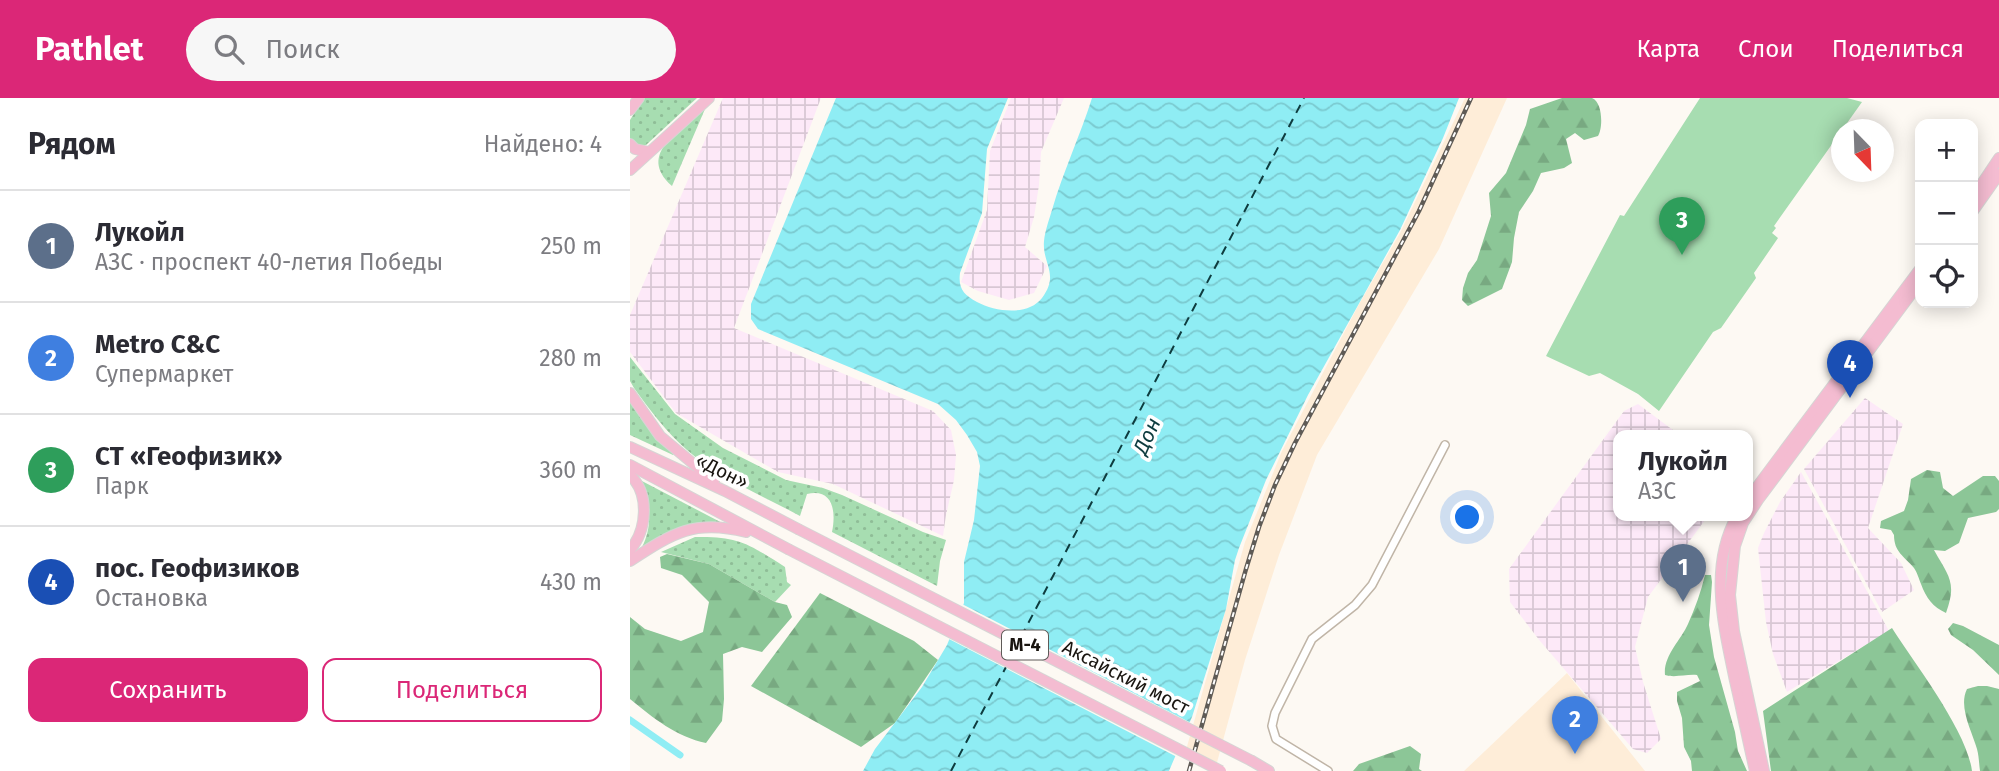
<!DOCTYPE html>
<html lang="ru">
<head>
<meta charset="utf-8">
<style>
  body { margin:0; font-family:"Fira Sans",sans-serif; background:#f7f7f7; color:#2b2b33 }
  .controls { position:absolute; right:21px; top:21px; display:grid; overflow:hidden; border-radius:14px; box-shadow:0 4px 18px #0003 }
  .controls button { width:63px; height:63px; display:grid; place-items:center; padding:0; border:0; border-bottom:2px solid #e1e1e2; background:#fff; color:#2b2b33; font:35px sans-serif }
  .compass { position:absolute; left:1201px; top:21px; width:63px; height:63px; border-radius:50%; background:#fff; box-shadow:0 4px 18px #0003; rotate:157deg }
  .you { position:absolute; left:838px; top:420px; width:24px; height:24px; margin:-18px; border:5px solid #fff; border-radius:50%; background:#1a73e8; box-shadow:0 0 0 10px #1a73e833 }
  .badge { display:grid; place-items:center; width:46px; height:46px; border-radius:50%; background:#db2777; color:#fff; font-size:23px; font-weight:700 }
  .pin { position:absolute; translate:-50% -58px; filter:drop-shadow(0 2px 4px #0008) }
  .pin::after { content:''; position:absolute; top:37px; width:24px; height:21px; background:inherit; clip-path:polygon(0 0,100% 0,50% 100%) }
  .popup { position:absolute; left:983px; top:332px; width:140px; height:91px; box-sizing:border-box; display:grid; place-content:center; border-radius:14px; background:#fff; filter:drop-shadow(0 2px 5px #0005); font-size:23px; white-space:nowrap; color:#7c7c81 }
  .popup b { font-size:26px; color:#2b2b33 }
  .popup::after { content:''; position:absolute; left:50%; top:100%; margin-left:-14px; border:14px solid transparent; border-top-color:#fff }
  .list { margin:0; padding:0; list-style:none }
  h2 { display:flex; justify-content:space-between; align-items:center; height:91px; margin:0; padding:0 28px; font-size:30px }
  h2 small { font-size:23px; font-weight:400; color:#7c7c81 }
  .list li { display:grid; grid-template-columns:46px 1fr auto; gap:21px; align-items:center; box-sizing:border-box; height:112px; padding:0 28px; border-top:2px solid #e1e1e2 }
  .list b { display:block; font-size:26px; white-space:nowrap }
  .list p { margin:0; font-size:23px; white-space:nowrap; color:#7c7c81 }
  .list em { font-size:23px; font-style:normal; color:#7c7c81 }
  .actions { display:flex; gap:14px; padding:21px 28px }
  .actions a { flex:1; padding:16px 0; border:2px solid #db2777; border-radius:14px; text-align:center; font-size:24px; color:#db2777 }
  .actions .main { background:#db2777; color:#fff }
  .icon { flex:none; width:38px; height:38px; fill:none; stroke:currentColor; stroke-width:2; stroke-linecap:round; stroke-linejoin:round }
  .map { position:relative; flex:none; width:1369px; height:673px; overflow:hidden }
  header { display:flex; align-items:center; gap:42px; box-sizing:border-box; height:98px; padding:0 35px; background:#db2777; color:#fff }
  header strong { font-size:33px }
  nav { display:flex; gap:38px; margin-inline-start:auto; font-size:24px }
  .search { width:490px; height:63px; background:#f7f7f7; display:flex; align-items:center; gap:18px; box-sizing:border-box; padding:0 24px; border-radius:38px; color:#7c7c81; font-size:26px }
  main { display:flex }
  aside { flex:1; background:#fff }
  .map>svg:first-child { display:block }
</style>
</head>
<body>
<header>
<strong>Pathlet</strong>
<div class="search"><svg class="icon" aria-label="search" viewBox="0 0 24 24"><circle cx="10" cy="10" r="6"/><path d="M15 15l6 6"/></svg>Поиск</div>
<nav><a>Карта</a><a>Слои</a><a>Поделиться</a></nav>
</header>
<main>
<aside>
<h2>Рядом<small>Найдено: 4</small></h2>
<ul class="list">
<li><span class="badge" style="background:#5c6f8a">1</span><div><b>Лукойл</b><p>АЗС · проспект 40-летия Победы</p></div><em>250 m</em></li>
<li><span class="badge" style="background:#3f7fe0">2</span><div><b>Metro C&amp;C</b><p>Супермаркет</p></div><em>280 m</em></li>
<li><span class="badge" style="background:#2e9e5b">3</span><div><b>СТ «Геофизик»</b><p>Парк</p></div><em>360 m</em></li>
<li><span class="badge" style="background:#1a4fb4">4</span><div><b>пос. Геофизиков</b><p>Остановка</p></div><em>430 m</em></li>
</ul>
<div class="actions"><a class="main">Сохранить</a><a>Поделиться</a></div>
</aside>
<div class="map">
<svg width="1369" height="673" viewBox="0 0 1369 673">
  <defs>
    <pattern id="industrial-grid" width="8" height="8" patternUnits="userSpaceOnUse" patternTransform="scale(1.75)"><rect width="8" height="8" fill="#fde9f8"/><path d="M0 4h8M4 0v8" fill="none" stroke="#d8c7d4"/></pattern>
    <pattern id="grass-dots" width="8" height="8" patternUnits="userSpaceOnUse" patternTransform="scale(1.75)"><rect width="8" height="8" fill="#a7ddb1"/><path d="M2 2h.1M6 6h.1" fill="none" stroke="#8fbd97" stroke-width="1.8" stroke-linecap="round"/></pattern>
    <pattern id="forest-firs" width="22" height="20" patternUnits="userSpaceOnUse" patternTransform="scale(1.75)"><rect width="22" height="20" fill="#8cc697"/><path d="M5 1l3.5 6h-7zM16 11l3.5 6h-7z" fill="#78a981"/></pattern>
    <pattern id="water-waves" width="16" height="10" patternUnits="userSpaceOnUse" patternTransform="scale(1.75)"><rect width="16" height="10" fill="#8fedf4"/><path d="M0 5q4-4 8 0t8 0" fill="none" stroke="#7bcad0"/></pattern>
  </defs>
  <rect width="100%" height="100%" fill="#fdf9f3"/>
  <g fill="#feedd8">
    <polygon points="835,0 877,0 809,151 687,357 649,457 615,562 586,668 556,652 615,444 652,353 728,208 770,135"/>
    <polygon points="937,575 1015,673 834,673"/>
  </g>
  <g fill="url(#industrial-grid)">
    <polygon points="93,0 191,0 104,230 303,313 321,332 326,357 324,382 316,417 313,438 203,386 148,374 46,315 0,254 0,217"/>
    <polygon points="381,0 434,0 411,54 409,87 404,119 395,149 417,168 404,195 379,202 348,193 331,184 357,112 360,53"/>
    <polygon points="1235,300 1273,326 1238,430 1271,465 1284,492 1252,514 1174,371"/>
    <polygon points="1008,306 1051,338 988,338 988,418 1078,418 1018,499 1005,549 1013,584 1031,641 1017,655 1003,651 910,543 880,504 879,471 994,313"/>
    <polygon points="1171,374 1259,533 1157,594 1143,556 1136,524 1128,450 1134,435 1150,404"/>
  </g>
  <g fill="url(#grass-dots)">
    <polygon points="14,0 67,0 16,47 7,48 0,40 0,22"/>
    <path d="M75,11L42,88C6,56 51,32 75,11Z"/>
    <path d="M0,259L45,316L93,350L156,382L193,390L212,397L293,434L316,442L310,463L307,488L202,434C206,415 204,390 177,396L170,418C132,397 90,381 57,352C36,334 20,312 4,290L0,283Z"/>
    <polygon points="0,300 44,355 43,357 0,337"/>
    <path d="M10,382L98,428L86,427L15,451L12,449C24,425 19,406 10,382Z"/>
    <path d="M65,439C109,438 119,446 155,469L157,484L161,487L145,504L79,466L31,454Z"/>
  </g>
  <g fill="url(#forest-firs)">
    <path d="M932,0C940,0 954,0 962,0C973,4 973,31 968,38L954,42L945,35L936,41L942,65L934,70L911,75L903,93L889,114L884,140L882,164L872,191L838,208L832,202L833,190L838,175L847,162L861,118L859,95L876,75L896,27L900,11Z"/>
    <path d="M1297,372L1310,374L1313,390L1323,398L1353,378H1365L1369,383V411L1366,414L1338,420L1329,445L1315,453L1304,452C1319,479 1327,484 1316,515C1303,509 1296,500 1291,486C1289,481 1287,474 1284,470C1274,458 1264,454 1264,437L1261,432L1250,430L1251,423L1274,413L1278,402L1281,381Z"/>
    <path d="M37,456L79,466L145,504L157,507L162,519L132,554L112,549L93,556L94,601L92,623L76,645C47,639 23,620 0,601V519L15,531L51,543L73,534L79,504L52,477L31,470L30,459Z"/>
    <path d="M1075,477H1081L1082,484L1079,527L1084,559L1105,634L1108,653L1117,673H1062L1061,663L1054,649L1052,620L1047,603V594L1070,583L1067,577C1056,576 1045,580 1035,577C1033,558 1051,542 1058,526C1065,510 1071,494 1075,477Z"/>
    <polygon points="190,495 284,543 308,562 265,625 231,649 121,588"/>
    <polygon points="1323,525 1333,528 1369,547 1369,577 1343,552 1321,537 1318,531"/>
    <path d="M1262,530C1285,566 1337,633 1342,673H1141L1133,613Z"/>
    <path d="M1348,588H1357L1369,591V673H1350C1349,666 1349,658 1347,651C1342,633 1328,609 1337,591Z"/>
    <polygon points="780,648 791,656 789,671 792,673 723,673 729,666"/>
  </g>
  <polygon fill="#a7ddb1" points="1070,0 1217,0 1232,4 1144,128 1146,130 1142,135 1148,140 1124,175 1126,180 1091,230 1083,234 1029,313 1008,296 970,275 959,278 916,258 990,117 994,118"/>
  <path fill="url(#water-waves)" d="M206,0H378L357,51L352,115L330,175C328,191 334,197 347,204C366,214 398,218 412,200C430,176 412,166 414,143C415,133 419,122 422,112C433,74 450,38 462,0H829L813,40L770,132L678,297L636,382L609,450L605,462L596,511L562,619L539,673H233L245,651L292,589L317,547L334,505V464L344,422L350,368L347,354L337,337L326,322L308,306L128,231L121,221V206Z"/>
  <polygon fill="#fdf9f3" points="330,505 563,626 549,660 317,540"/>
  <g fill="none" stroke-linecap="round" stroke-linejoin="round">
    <polyline stroke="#8fedf4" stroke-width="7" points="0,622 50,657"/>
    <g stroke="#0e3c3f" stroke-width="2" stroke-dasharray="9 7" stroke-linecap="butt">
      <polyline points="391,539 674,0"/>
      <polyline points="380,560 387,547"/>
      <polyline points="321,673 376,569"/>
    </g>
    <defs>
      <polyline id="minor" points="698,673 646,641 642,628 645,615 682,541 725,507 742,487 815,347"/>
      <g id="major">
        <polyline points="0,12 9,0"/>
        <polyline points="0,46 5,51 19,54"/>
        <polyline points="0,72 79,0"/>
        <polyline points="1343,99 1369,60"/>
        <polyline points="1343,113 1369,76"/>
        <polyline points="0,295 30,338 84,383"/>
        <polyline points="0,349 95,393 168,431"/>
        <polyline points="0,367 158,451"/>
        <path d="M0,377C20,396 17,432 0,452"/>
        <polyline points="1118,401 1290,171"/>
        <path d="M1107,418C1078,469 1094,529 1105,583C1112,613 1118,643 1125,673"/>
        <path d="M0,463C43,435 64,421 116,434"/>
        <polyline points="622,663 639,673"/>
        <polyline points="1134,673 1104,533 1100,497 1105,448 1113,425 1128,402 1290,184"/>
      </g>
    </defs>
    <use href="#minor" stroke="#c0b5a7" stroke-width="10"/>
    <use href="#major" stroke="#d6d5d4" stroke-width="12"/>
    <use href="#minor" stroke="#fff" stroke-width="7"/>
    <use href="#major" stroke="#f4bcd1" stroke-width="10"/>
    <defs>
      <polyline id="rail" points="559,673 616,471 629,429 645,387 665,345 789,113 841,0"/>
    </defs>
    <use href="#rail" stroke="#5f5b56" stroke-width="4.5"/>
    <use href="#rail" stroke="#fff" stroke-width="2" stroke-dasharray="5" stroke-linecap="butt"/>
    <defs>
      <g id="major-bridge">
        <polyline points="168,431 622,663"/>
        <polyline points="158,451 591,673"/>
      </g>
    </defs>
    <use href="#major-bridge" stroke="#d6d5d4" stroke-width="12" stroke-linecap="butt"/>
    <use href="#major-bridge" stroke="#f4bcd1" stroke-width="10"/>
  </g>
  <g text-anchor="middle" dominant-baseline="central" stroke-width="7" stroke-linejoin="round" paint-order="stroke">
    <rect fill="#fff" stroke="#5e5b58" stroke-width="2" x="372" y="532.5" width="46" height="29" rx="5"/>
    <g font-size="18" font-weight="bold" fill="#191510">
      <text x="395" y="547">М-4</text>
    </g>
    <g font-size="19" fill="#191510" stroke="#fff">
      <text transform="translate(92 373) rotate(26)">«Дон»</text>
      <text transform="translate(496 579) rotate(27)">Аксайский мост</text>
    </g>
    <g font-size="21" font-style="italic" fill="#0e3c3f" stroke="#fff">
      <text transform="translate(517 338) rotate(-66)">Дон</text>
    </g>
  </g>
</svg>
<div class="controls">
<button>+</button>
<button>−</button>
<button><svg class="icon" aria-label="locate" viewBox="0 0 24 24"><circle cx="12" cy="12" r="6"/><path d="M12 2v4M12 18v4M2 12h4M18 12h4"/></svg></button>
</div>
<svg class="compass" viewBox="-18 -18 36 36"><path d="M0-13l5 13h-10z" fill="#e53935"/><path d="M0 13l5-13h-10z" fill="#7c7c81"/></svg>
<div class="you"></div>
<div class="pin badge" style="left:1053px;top:504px;background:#5c6f8a">1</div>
<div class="popup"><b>Лукойл</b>АЗС</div>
<div class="pin badge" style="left:945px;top:656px;background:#3f7fe0">2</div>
<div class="pin badge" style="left:1052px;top:157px;background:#2e9e5b">3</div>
<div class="pin badge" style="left:1220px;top:300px;background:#1a4fb4">4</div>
</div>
</main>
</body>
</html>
